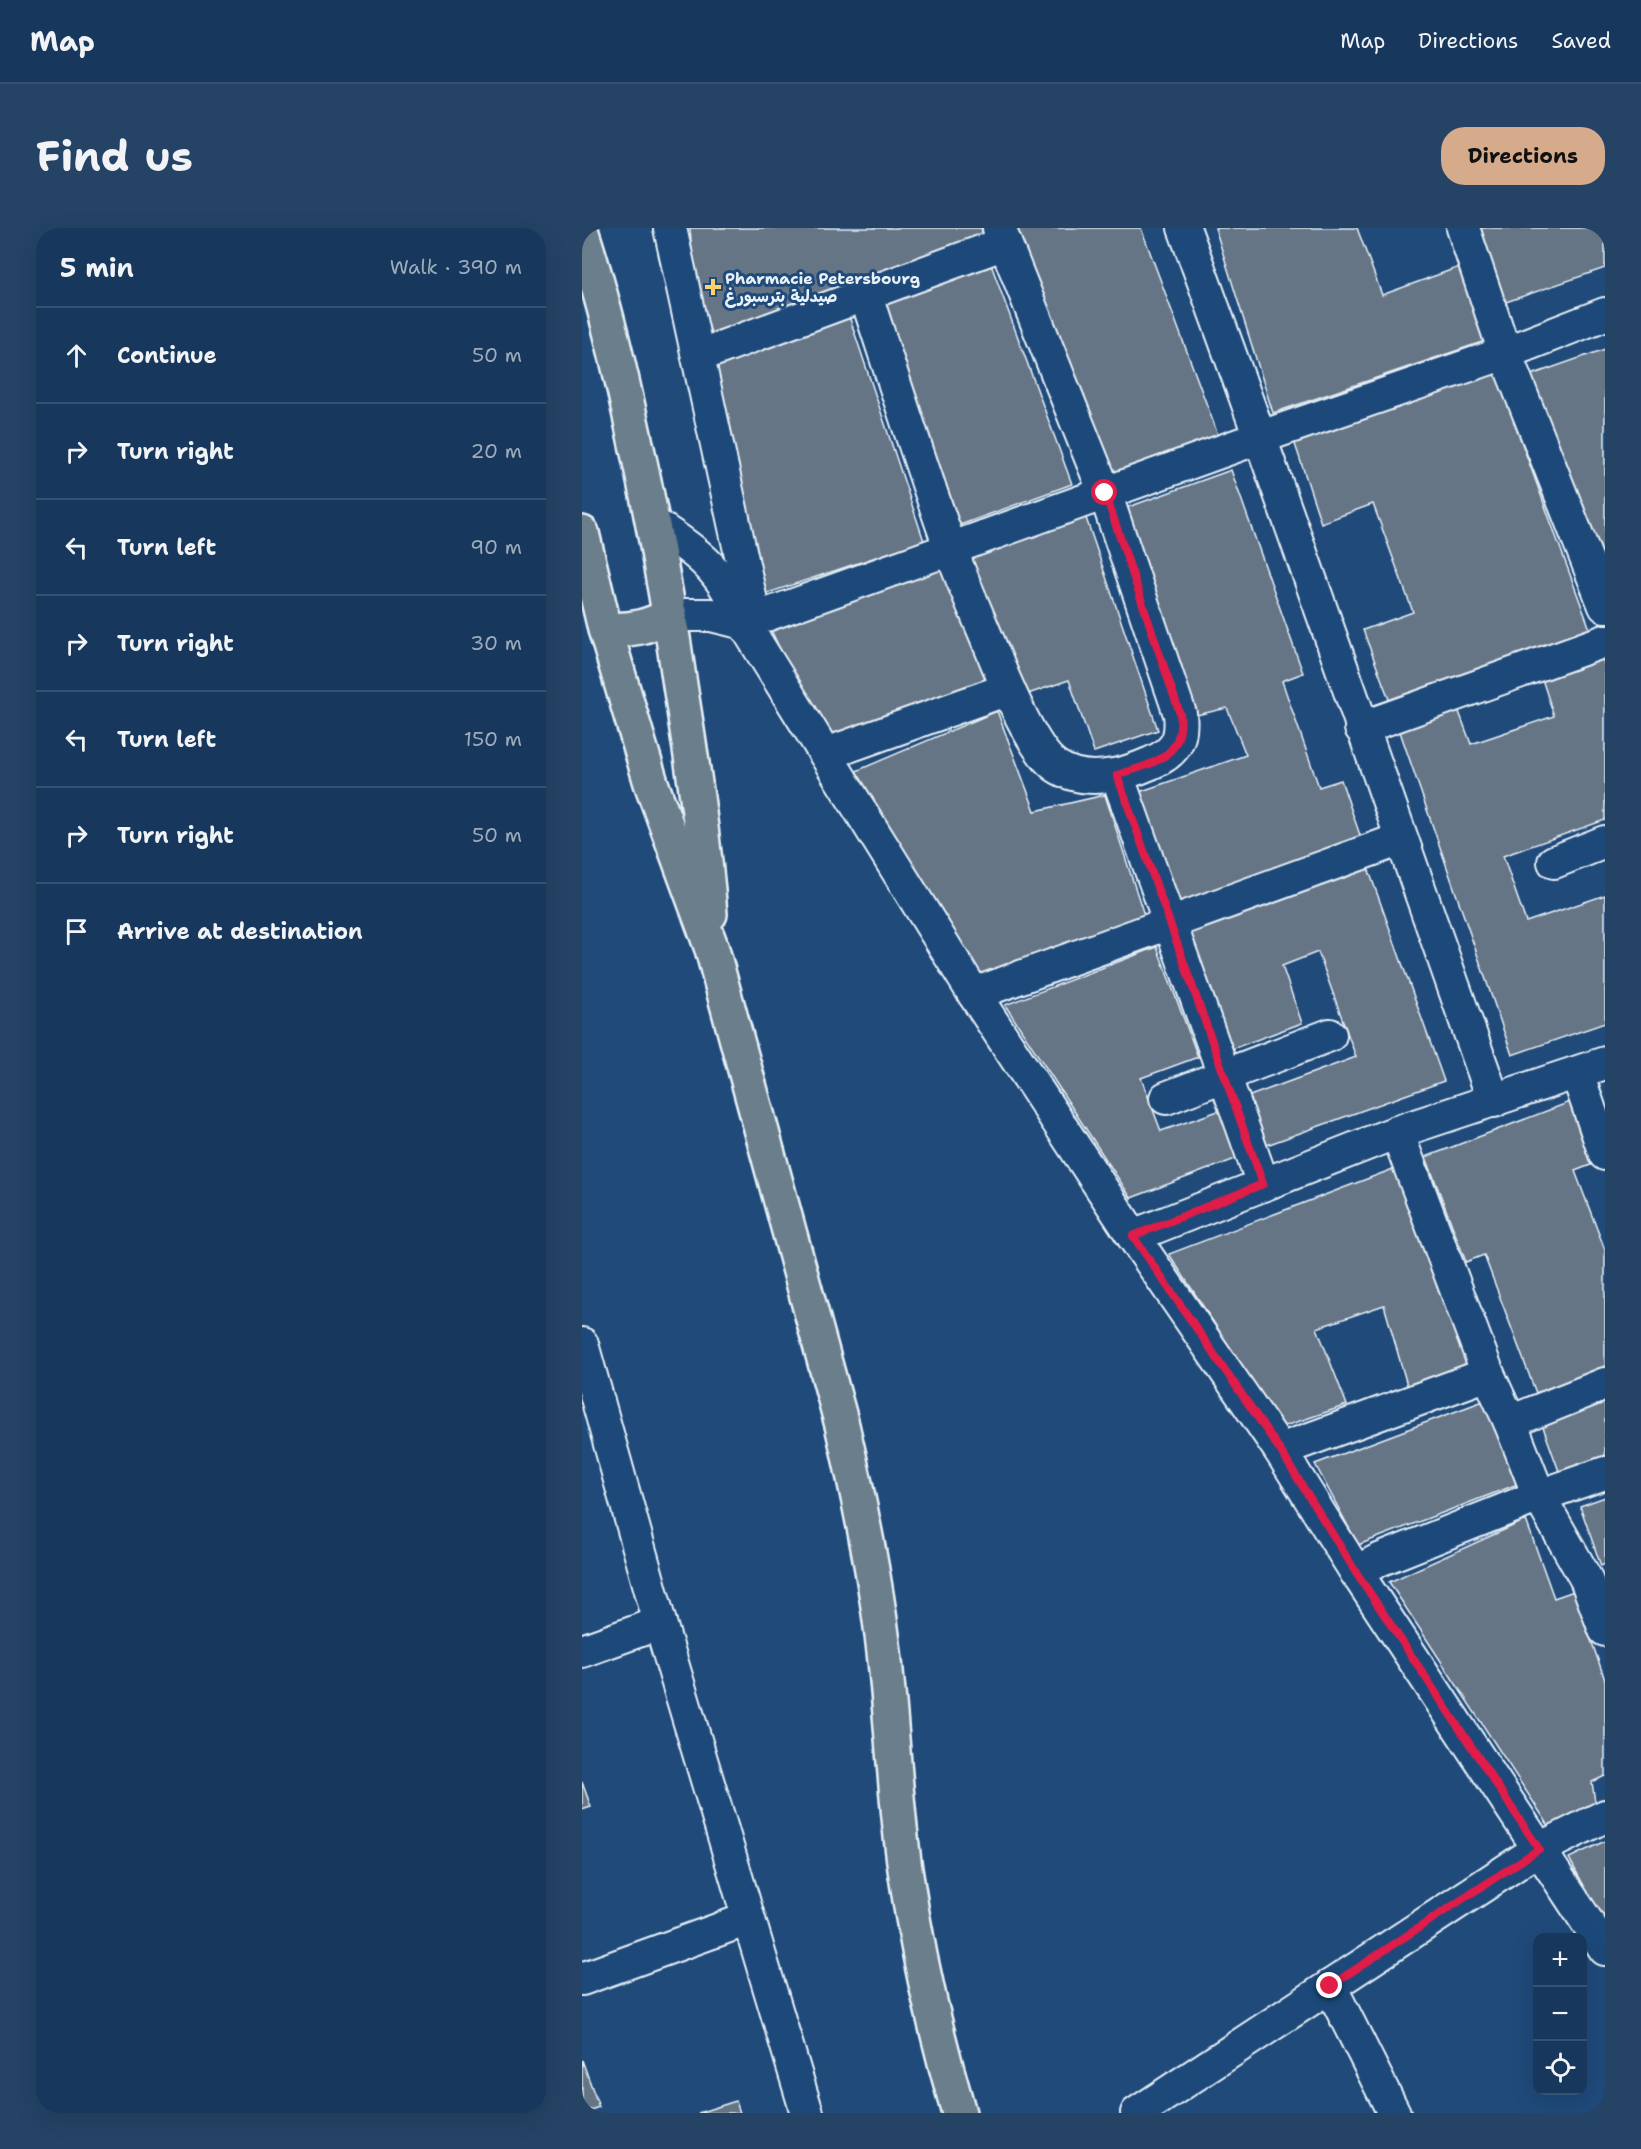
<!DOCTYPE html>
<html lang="en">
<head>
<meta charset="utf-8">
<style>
  body { margin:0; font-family:"Shantell Sans","Playpen Sans Arabic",sans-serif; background:#244365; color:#f1f3f6 }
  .controls { position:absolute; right:18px; bottom:18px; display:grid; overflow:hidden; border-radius:12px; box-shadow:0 6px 24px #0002 }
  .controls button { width:54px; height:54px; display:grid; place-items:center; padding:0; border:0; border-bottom:2px solid #365272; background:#17385c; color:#f1f3f6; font:30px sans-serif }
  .stop { position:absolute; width:18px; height:18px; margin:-14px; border:4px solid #e11d48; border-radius:50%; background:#fff }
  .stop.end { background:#e11d48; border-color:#fff; box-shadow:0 2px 6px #0008 }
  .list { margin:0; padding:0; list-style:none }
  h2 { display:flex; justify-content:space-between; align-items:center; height:78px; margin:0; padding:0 24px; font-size:26px }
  h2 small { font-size:20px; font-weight:400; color:#9eacbb }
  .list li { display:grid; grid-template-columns:39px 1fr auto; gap:18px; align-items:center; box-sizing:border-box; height:96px; padding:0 24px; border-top:2px solid #365272 }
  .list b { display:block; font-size:22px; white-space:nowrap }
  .list em { font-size:20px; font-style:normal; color:#9eacbb }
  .icon { flex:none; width:33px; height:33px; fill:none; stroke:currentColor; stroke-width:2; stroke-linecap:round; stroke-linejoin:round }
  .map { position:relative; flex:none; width:1023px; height:1885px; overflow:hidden; border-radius:24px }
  header { display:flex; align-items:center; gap:36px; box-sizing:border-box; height:84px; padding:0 30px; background:#17385c; border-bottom:2px solid #365272 }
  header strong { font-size:28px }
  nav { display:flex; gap:33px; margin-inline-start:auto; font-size:21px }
  .intro { display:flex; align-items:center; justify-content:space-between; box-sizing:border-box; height:144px; padding:0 36px }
  h1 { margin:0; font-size:42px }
  .button { padding:15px 27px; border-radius:24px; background:#d6ab8b; color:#111; font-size:21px; font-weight:700 }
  main { display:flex; gap:36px; padding:0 36px }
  aside { flex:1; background:#17385c; border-radius:24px; box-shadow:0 6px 24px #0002 }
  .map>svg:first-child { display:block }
</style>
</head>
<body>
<header>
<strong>Map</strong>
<nav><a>Map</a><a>Directions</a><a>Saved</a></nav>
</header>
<div class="intro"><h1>Find us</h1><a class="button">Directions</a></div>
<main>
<aside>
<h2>5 min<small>Walk · 390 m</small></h2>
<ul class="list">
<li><svg class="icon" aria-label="ahead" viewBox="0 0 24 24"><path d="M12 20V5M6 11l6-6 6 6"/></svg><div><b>Continue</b></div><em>50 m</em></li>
<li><svg class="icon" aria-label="right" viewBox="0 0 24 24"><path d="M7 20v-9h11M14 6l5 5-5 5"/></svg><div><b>Turn right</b></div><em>20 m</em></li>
<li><svg class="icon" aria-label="left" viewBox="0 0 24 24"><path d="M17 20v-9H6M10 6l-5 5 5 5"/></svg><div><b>Turn left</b></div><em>90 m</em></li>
<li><svg class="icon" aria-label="right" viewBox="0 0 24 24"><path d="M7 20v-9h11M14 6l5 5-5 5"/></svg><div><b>Turn right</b></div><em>30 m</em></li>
<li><svg class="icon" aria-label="left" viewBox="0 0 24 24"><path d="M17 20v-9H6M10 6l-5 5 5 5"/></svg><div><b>Turn left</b></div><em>150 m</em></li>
<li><svg class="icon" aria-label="right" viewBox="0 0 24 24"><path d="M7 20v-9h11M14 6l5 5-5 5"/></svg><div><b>Turn right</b></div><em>50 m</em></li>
<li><svg class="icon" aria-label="arrive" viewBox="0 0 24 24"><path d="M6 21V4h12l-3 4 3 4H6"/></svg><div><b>Arrive at destination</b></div></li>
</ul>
</aside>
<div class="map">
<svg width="1023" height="1885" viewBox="0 0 1023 1885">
  <rect width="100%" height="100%" fill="#1f4a7a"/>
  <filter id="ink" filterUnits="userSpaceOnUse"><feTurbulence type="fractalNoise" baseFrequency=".0167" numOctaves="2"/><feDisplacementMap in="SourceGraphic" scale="12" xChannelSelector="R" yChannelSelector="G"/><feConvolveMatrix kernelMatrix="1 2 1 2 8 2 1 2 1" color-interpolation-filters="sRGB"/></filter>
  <g filter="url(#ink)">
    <g fill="#667586" stroke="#e8f1f8" stroke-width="1.5">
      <polygon points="108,0 399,0 401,6 129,105 112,51"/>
      <polygon points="432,0 559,0 636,207 525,249"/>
      <polygon points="633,0 775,0 800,67 880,38 906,112 691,185"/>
      <polygon points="895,0 1023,0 1023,40 921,75"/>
      <polygon points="407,31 490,256 378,297 296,71"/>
      <polygon points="266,85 342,313 171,370 129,134"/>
      <polygon points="1023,121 1023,355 949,147"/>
      <polygon points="912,139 1008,401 808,474 781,402 831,384 791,276 739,295 712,213"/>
      <polygon points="649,242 721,445 700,453 737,559 759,552 780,613 599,678 557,564 664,527 645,480 610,488 541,281"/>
      <polygon points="503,287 576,502 512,524 487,452 437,469 389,327"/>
      <polygon points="364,335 411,458 243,517 189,402"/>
      <polygon points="1020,430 1023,438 1023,592 921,628 944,694 1023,667 1023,795 930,827 817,501 876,481 889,516 972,488 960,451"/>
      <polygon points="415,483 453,583 523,567 562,687 397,748 274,543"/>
      <polygon points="786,640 862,853 682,918 665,869 774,829 736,724 700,738 720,795 647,822 605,705"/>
      <polygon points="575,719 616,829 559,850 579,903 639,882 656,930 549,970 423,777"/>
      <polygon points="988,874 1011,936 993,943 1023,1022 1023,1139 954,1165 902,1027 884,1034 844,929"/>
      <polygon points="819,938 893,1136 825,1157 802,1077 735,1100 765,1177 700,1199 587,1026"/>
      <polygon points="1023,1164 1023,1230 978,1246 957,1188"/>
      <polygon points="904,1172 936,1256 776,1317 733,1236"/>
      <polygon points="1023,1269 1023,1336 1019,1338 998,1278"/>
      <polygon points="944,1292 972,1370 992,1363 1023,1452 1023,1548 1010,1554 1014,1580 967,1598 807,1354"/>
      <polygon points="0,1554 9,1579 0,1582"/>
      <polygon points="1023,1613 1023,1690 1008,1669 987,1630"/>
      <polygon points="0,1832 17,1879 0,1885"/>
      <polygon points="154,1873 158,1885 116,1885"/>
    </g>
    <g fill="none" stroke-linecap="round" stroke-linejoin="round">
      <defs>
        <g id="street">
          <polyline points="88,0 172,387"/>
          <path d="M602,0C709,290 809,582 912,873"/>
          <polyline points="881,0 923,125 1023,378"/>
          <path d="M283,65C311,150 338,235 368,319C380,353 395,386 409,420C421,449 449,521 474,538C502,557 540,548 569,535C593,525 601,512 598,486L523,265L417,0"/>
          <polyline points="116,128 423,15"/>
          <path d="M72,296C118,325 141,343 162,395L392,766L551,1008L698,1222L774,1344L1023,1721"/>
          <polyline points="88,387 129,387 162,395 679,209 923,125 1023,86"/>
          <polyline points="779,500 1023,413"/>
          <polyline points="244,526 426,461"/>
          <polyline points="535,547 681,956"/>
          <polyline points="972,634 1023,614"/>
          <polyline points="392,766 819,611"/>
          <polyline points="995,845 1023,926"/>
          <polyline points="584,870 748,807"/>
          <polyline points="815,904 906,1146 928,1194 957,1268 1004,1351 1023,1402"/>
          <polyline points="551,1008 815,904 1023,835"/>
          <polyline points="0,1116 78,1395 225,1885"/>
          <polyline points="928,1194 1023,1156"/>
          <polyline points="698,1222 906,1146"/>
          <polyline points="774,1344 797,1332 957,1268 1023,1245"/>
          <polyline points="0,1423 78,1395"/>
          <polyline points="0,1751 166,1691"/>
          <polyline points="748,1758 812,1885"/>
          <polyline points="555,1885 957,1621 1023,1588"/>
        </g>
        <g id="primary">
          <path d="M0,5C21,70 37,136 51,202C70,287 86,371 98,457C110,533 122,609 128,686"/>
          <path d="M0,305L23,401L69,555L130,721L260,1197C276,1266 291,1336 300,1407C310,1485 312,1563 323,1641C335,1724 354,1806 377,1885"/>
          <path d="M23,401C48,403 66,399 88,387"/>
        </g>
      </defs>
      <use href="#street" stroke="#e8f1f8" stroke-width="36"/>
      <use href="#primary" stroke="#e8f1f8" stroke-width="38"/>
      <use href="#street" stroke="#1f4a7a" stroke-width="32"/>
      <use href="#primary" stroke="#6b7e8b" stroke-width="33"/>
    </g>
  </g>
  <g fill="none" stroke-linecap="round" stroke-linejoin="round" filter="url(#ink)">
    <path stroke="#e11d48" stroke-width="8" d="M523,265L598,486C603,530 569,536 535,547L681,956L551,1008L698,1222L774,1344L957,1621L748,1758"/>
  </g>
  <path fill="#ffd166" stroke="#1f4a7a" stroke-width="2" d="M128 50h6v6h6v6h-6v6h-6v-6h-6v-6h6z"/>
  <g text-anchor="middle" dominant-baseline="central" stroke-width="6" stroke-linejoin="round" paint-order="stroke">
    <g font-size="16" font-weight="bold" fill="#e8f1f8" stroke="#1f4a7a" text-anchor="start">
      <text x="143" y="50">Pharmacie Petersbourg<tspan x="143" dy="18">صيدلية بترسبورغ</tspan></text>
    </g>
  </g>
</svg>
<div class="controls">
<button>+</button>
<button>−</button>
<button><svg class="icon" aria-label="locate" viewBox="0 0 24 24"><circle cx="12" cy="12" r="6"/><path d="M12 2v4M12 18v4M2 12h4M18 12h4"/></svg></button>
</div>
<div class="stop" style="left:523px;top:265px"></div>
<div class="stop end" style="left:748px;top:1758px"></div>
</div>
</main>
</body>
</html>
